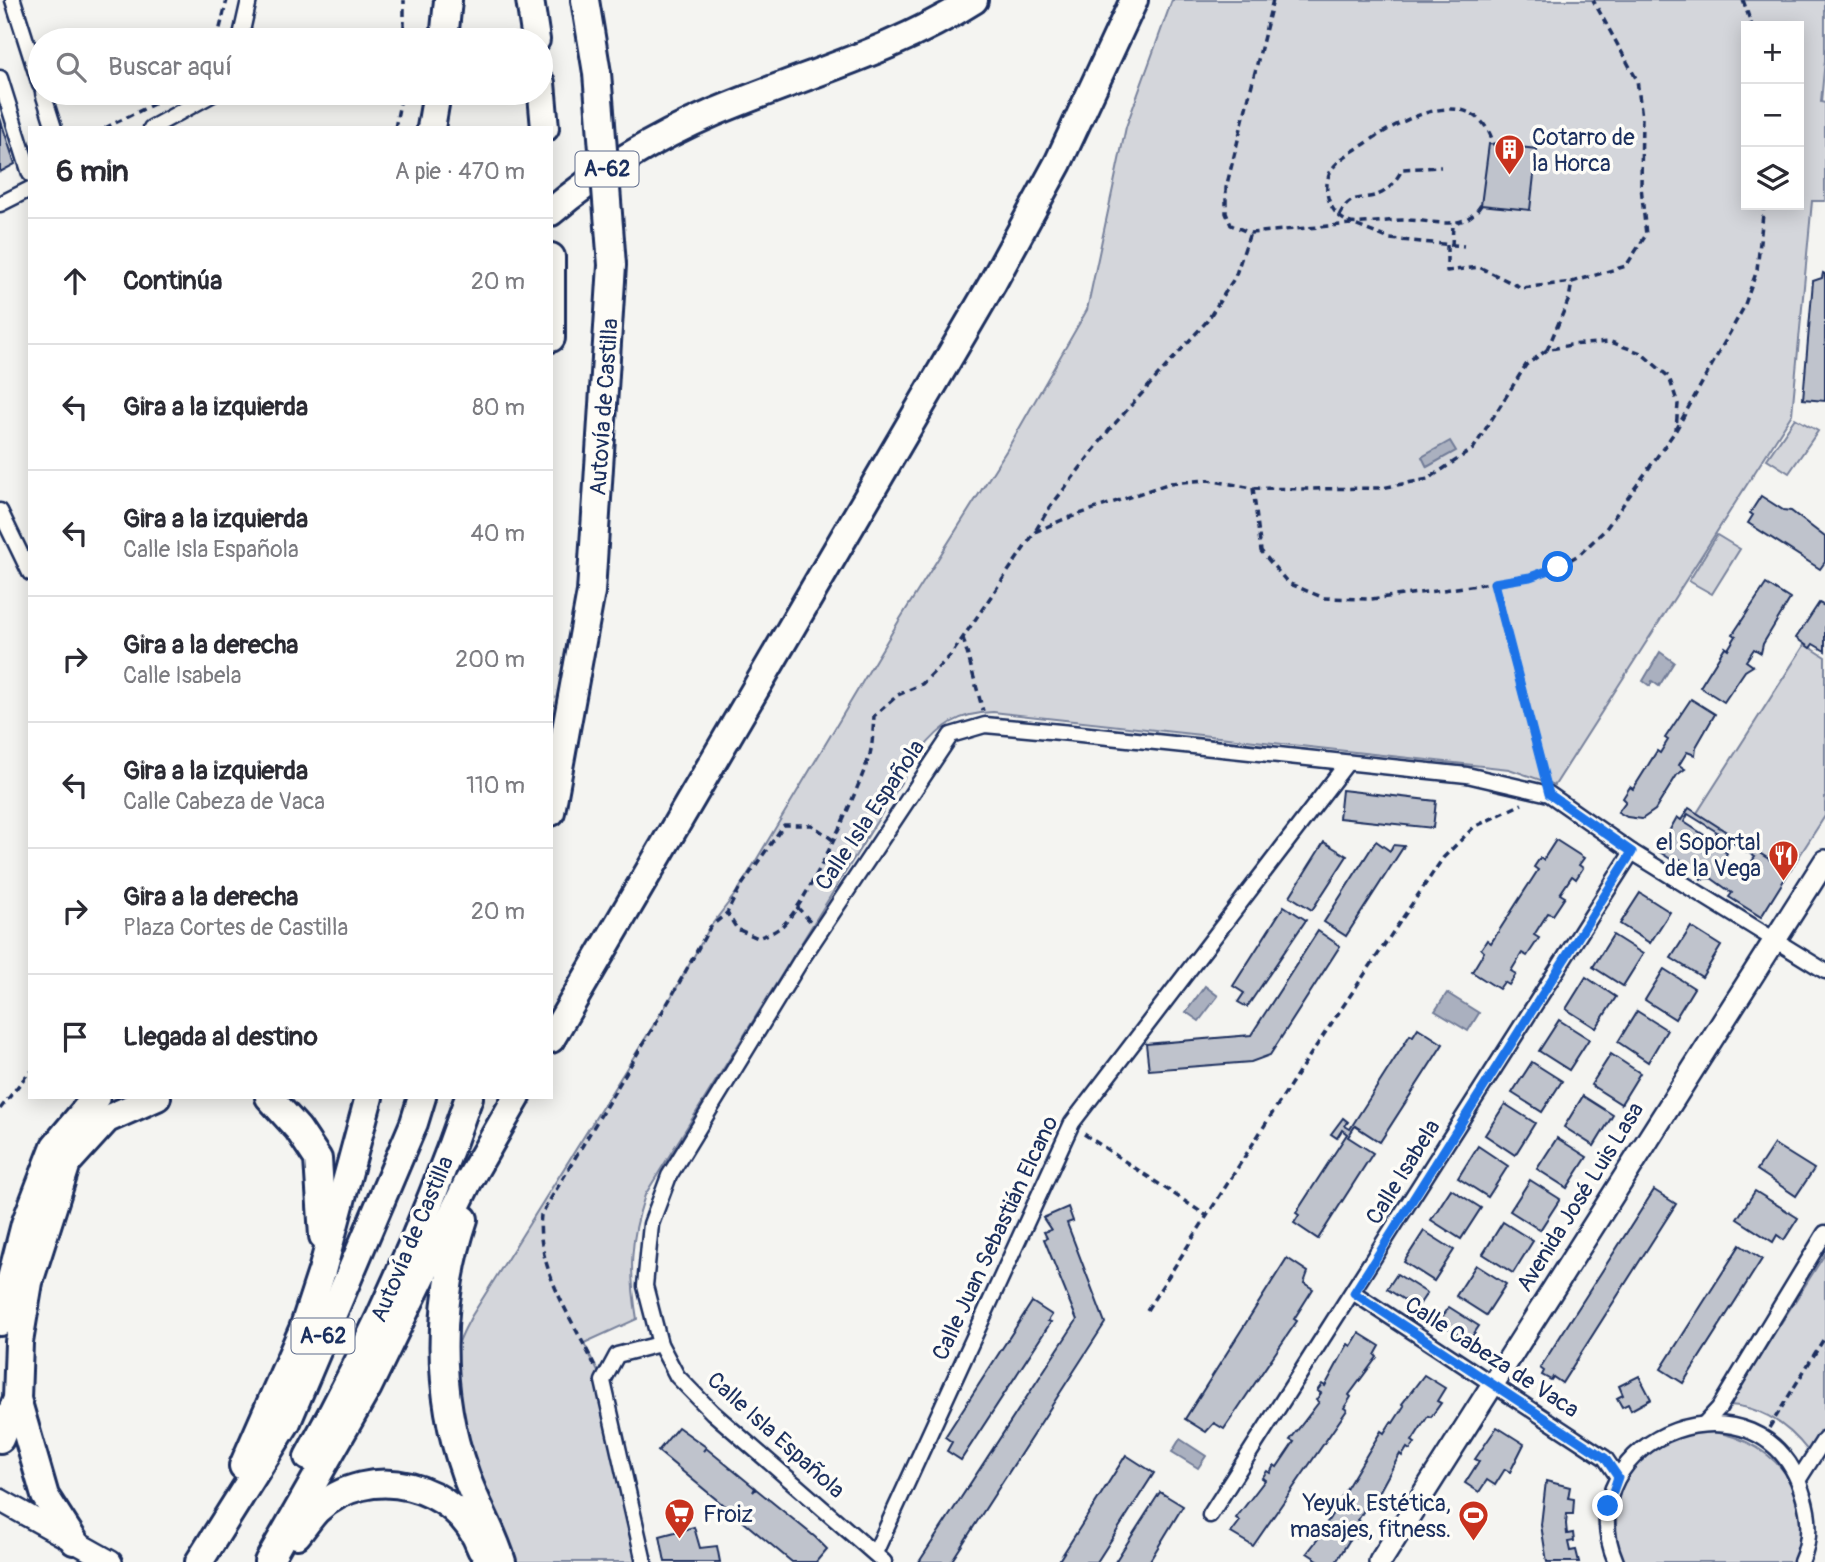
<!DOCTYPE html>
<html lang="es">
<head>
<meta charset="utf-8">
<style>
  body { margin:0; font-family:Pangolin,sans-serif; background:#f2f2f3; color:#2b2b33 }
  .controls { position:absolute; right:21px; top:21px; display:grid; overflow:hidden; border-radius:0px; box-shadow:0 4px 18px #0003 }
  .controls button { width:63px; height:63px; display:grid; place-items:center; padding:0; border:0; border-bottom:2px solid #e1e1e2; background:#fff; color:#2b2b33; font:35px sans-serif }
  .stop { position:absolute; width:21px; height:21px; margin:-16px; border:5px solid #1a73e8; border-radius:50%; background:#fff }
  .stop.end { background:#1a73e8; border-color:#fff; box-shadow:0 2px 7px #0008 }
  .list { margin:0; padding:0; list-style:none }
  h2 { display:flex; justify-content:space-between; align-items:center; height:91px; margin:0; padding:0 28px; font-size:30px }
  h2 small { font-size:23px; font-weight:400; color:#7c7c81 }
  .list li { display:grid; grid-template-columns:46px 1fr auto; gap:21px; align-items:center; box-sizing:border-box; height:126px; padding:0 28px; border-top:2px solid #e1e1e2 }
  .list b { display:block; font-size:26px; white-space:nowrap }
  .list p { margin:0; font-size:23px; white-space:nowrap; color:#7c7c81 }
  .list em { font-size:23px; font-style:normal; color:#7c7c81 }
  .icon { flex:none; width:38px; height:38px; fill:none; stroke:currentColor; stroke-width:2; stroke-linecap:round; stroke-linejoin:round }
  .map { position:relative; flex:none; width:1825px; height:1562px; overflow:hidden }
  .search { position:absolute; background:#fff; box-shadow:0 4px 18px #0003; left:28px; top:28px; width:525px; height:77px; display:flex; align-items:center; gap:18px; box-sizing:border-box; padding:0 24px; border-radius:38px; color:#7c7c81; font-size:26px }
  .panel { position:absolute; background:#fff; box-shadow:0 4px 18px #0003; left:28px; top:126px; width:525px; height:973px; border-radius:0px }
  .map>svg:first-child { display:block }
</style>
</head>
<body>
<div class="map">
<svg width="1825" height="1562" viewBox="0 0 1825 1562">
  <rect width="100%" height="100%" fill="#f4f4f1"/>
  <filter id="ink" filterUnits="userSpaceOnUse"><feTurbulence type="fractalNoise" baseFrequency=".0143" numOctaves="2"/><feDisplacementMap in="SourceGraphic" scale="14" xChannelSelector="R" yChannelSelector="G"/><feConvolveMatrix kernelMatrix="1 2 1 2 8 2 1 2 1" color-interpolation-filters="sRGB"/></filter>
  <g filter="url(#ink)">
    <g fill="#d4d6db" stroke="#78829c" stroke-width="2" fill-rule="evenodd">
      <path d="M1172,0H1825V60L1821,102L1825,103V201H1812L1792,414L1555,785L1509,769L993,712C958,713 942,725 920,752L645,1195C630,1240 629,1272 637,1319L584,1343L603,1382L646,1562H513C489,1499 453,1421 457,1352C457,1341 466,1327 471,1317L673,994L710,927L739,889L900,619L1008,448L1087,310L1126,127ZM1746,26H1799V205H1746Z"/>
      <polygon points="1795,418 1818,431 1789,473 1767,459"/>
      <polygon points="1717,535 1740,549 1712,594 1689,581"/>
      <polygon points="1805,644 1825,657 1825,816 1789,872 1697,813"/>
      <path d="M1825,1254V1427L1809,1452C1789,1426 1763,1407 1729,1405Z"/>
      <path d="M1699,1431C1768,1432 1825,1494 1793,1562H1622C1604,1495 1628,1445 1699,1431Z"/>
    </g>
    <g fill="#aab0bf" stroke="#717c98" stroke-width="2">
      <polygon points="1450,441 1456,451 1427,467 1422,457"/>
      <polygon points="1660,652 1674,662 1659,686 1652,681 1650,686 1643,681"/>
      <polygon points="1205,986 1218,996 1199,1021 1186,1012"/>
      <polygon points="1447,993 1479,1013 1468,1031 1435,1011"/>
      <polygon points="1180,1439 1206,1456 1198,1468 1172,1452"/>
    </g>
    <g fill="#bfc3cc" stroke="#1b2f5e" stroke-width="2" fill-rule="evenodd">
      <polygon points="0,118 15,164 0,172"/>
      <polygon points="1489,144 1537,149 1530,210 1481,205"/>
      <polygon points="1823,273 1825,274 1825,401 1803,399 1813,281 1822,278"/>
      <polygon points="1761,496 1783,510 1791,511 1825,537 1825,562 1820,569 1748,523 1753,515 1750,513"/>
      <polygon points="1766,584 1790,599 1763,644 1761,653 1754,649 1746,661 1753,666 1745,671 1724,702 1700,687 1725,647 1728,649 1736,636 1733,634"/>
      <polygon points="1819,603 1825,606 1825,651 1813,644 1810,648 1796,638"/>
      <polygon points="1691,699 1715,714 1696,747 1695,755 1687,752 1679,765 1685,769 1677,775 1655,810 1642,819 1627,817 1618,812 1626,801 1623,798 1630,787 1633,789 1657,751 1660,753 1668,740 1665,738"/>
      <polygon points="1342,790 1436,801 1433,828 1339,818"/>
      <path d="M1689,808L1789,872L1761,917L1729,897L1732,893L1711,878L1701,879L1697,870L1675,856L1672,860L1658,851L1677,817L1681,820ZM1688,814L1717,832L1712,840L1684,822ZM1719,834L1755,857L1746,869L1739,871L1723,860L1727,853L1714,844Z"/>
      <polygon points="1556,840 1584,858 1579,865 1583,868 1576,879 1572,876 1560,894 1565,897 1553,915 1548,913 1534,935 1539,938 1527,956 1522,953 1511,971 1516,974 1509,985 1504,982 1499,989 1472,972 1484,952 1481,949 1487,940 1491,943 1538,870 1534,867 1540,858 1543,860"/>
      <polygon points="1376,841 1390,851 1393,845 1404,846 1346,936 1324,922"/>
      <polygon points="1324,842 1347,856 1312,910 1290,896"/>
      <polygon points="1640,893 1670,912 1650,943 1620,924"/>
      <polygon points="1284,906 1306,920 1247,1007 1238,1002 1244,993 1233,986"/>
      <polygon points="1691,927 1721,946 1702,977 1671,958"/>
      <polygon points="1318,931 1340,946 1270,1055 1251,1062 1149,1070 1146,1044 1251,1035"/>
      <polygon points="1613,935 1643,954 1623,986 1593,967"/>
      <polygon points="1664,969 1694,988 1675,1019 1645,1000"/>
      <polygon points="1586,977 1616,997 1596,1028 1566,1009"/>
      <polygon points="1637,1011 1667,1030 1648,1062 1618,1042"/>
      <polygon points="1559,1020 1589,1039 1569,1070 1539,1051"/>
      <polygon points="1418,1028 1443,1044 1380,1142 1355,1126 1348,1137 1373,1153 1318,1239 1294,1223 1299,1215 1296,1213 1347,1134 1342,1130 1337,1138 1331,1134 1343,1118 1348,1122 1345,1126 1350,1129 1410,1035 1413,1036"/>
      <polygon points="1611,1054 1640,1073 1621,1104 1591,1085"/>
      <polygon points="1532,1062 1562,1081 1542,1112 1512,1093"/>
      <polygon points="1583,1096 1613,1115 1594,1146 1564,1127"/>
      <polygon points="1505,1104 1535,1123 1515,1155 1485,1135"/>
      <polygon points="1557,1138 1587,1157 1567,1188 1537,1169"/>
      <polygon points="1774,1144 1814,1169 1796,1196 1757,1170"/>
      <polygon points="1478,1146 1508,1166 1488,1197 1458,1178"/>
      <polygon points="1530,1180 1560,1199 1540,1230 1510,1211"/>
      <polygon points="1451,1189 1481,1208 1461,1239 1431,1220"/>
      <polygon points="1654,1190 1676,1204 1562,1383 1553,1377 1551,1380 1542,1375 1544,1371 1540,1368"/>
      <polygon points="1755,1191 1798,1218 1784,1240 1777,1235 1773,1242 1737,1219"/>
      <polygon points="1068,1207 1073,1221 1067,1223 1105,1323 951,1562 919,1562 1077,1320 1044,1239 1047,1238 1044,1232 1051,1230 1043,1218"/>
      <polygon points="1503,1222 1533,1241 1513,1273 1483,1254"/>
      <polygon points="1424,1231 1454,1250 1434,1281 1404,1262"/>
      <polygon points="1740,1245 1762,1259 1683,1383 1661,1369"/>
      <polygon points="1287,1258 1308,1272 1304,1283 1313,1289 1294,1319 1297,1321 1224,1429 1214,1423 1206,1432 1185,1419"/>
      <polygon points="1476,1265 1506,1284 1486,1315 1456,1296"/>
      <polygon points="1397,1274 1427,1293 1417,1308 1387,1289"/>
      <polygon points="1032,1302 1052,1315 1048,1321 1051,1322 961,1460 947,1451 952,1442 945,1437"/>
      <polygon points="1449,1307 1479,1326 1469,1341 1439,1322"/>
      <polygon points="1359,1333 1380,1346 1375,1355 1377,1357 1349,1395 1351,1397 1344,1408 1347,1410 1253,1546 1231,1533 1240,1521 1236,1518 1265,1480 1262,1478 1267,1471 1270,1473 1274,1465 1277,1467 1294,1442 1290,1440 1319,1402 1316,1400 1321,1393 1317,1391 1322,1384 1325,1386 1348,1344 1351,1346"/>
      <polygon points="1424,1375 1445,1388 1437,1401 1441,1403 1431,1417 1428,1416 1412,1441 1415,1443 1410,1450 1407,1448 1402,1456 1400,1454 1377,1496 1374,1494 1358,1520 1361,1522 1355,1538 1352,1536 1336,1562 1321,1562 1307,1553 1328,1526 1326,1524 1333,1513 1329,1511 1337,1500 1339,1501 1381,1431 1384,1433 1391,1422 1393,1423 1404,1406 1402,1404"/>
      <polygon points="1639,1376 1651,1399 1631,1410 1628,1404 1622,1407 1617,1398 1623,1395 1619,1386"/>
      <polygon points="678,1427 706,1447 703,1451 706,1448 755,1488 753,1492 756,1489 815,1537 827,1549 816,1562 792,1562 658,1451"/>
      <polygon points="1497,1427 1524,1444 1510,1472 1505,1469 1495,1485 1487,1480 1479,1492 1465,1483 1479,1461 1475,1459"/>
      <polygon points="1126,1455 1154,1473 1097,1562 1058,1562"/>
      <polygon points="1546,1481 1570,1487 1568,1498 1574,1499 1573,1514 1567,1514 1566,1524 1567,1534 1573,1533 1574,1541 1568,1542 1570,1551 1576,1550 1579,1562 1547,1562 1541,1525"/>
      <polygon points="1160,1492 1183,1506 1149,1562 1115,1562"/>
      <polygon points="694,1527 700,1548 717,1546 720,1562 665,1562 660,1536"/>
    </g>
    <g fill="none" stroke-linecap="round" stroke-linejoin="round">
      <defs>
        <g id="street">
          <polyline points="13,0 40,85"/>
          <polyline points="240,40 249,0"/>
          <polyline points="0,78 30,174"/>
          <polyline points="43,93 54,128"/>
          <polyline points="151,128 215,93"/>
          <polyline points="0,204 30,189"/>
          <polyline points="0,511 30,573"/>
          <polyline points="1354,1293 1605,1458 1618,1477"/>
          <polyline points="1705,1423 1719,1408 1825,1233"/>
          <polyline points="1799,1479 1825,1438"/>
          <polyline points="1210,1515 1632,852"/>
          <polyline points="875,1553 1072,1123 1347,763"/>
          <polyline points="644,1562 603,1381 617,1355 660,1344"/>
          <polyline points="884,1562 712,1412 677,1376 660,1344 645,1286 651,1224 669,1176 803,957 951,735 985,725 1071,733 1467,775 1549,794 1632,852 1825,971"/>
          <path d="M1616,1562C1562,1434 1766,1362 1803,1495C1810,1517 1811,1540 1801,1562"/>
        </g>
        <g id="secondary">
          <polyline points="0,1500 111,1562"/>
          <polyline points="1380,1562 1825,861"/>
        </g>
        <g id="highway">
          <polyline points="530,0 536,40"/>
          <polyline points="585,0 597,73"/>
          <polyline points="444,40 448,0"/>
          <polyline points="541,83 545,128"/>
          <polyline points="431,128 437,93"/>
          <path d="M551,212C599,171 657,137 715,112C802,75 893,52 974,0"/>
          <polyline points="551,257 551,338"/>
          <polyline points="551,812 591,592 612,265"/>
          <polyline points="551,1039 992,284 1058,163 1134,0"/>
          <polyline points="269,1097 298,1129 318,1159 323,1236"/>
          <path d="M464,1219C437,1301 436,1392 465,1473C475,1503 493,1531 502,1562"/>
          <polyline points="0,1322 25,1224 55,1146 96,1097"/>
          <polyline points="17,1399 45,1496 74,1541"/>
          <polyline points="0,1439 17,1399 19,1342 29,1282 67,1163 107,1119 157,1097"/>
          <path d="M308,1457C372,1343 426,1220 469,1097"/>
          <polyline points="243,1466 303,1329 322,1271 369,1097"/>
          <path d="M297,1535C304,1527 310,1517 317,1510C369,1461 458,1484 481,1549"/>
          <polyline points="199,1562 287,1422 414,1123 422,1097"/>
          <polyline points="268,1562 368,1387 468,1182 517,1097"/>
        </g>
      </defs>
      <use href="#street" stroke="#1b2f5e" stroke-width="19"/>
      <use href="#secondary" stroke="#1b2f5e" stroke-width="26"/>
      <use href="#highway" stroke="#1b2f5e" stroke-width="32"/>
      <g stroke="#1b2f5e" stroke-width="3.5" stroke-dasharray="7 5" stroke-linecap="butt">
        <polyline points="1273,0 1226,188 1226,213 1231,225 1250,233 1352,224 1390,239 1464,246"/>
        <polyline points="1743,0 1752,26"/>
        <polyline points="217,40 227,0"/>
        <polyline points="404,40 404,0"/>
        <polyline points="105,128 176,93"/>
        <polyline points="395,128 402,93"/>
        <path d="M1481,205C1464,232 1437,221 1409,220C1396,219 1358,225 1351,223C1332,217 1322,194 1329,175C1334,161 1353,151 1365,144C1401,119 1475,79 1494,145"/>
        <path d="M1339,216C1352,189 1366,204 1385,191C1392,187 1398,176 1403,169L1441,167"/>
        <polyline points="1447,245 1447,271 1479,267 1522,288 1572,282 1626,266 1646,235 1641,186 1642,117 1637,80 1593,0"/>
        <polyline points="1452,246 1453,224"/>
        <polyline points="1547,350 1569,299 1572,282"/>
        <polyline points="1253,488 1261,551 1288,583 1324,598 1371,599 1443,590 1530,577 1558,567 1580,554 1605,530 1676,430 1744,307 1757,270 1764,205"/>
        <polyline points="1036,530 1048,510 1110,429 1207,321 1235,277 1250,233"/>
        <polyline points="1494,583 1545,778"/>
        <polyline points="963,638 983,711"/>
        <path d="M833,840L812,825H784L739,889L727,913L737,929L758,938C765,935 773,933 778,929C804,914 860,786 870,754C873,742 873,728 874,716L898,695L922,684L951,655L1035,532L1062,520L1170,483L1208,480L1253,488L1307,489L1382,488L1428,479L1473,449L1526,365L1547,350L1570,345L1611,342L1641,353L1669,377L1678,404L1676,430"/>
        <polyline points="797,907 810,921"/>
        <polyline points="0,1109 30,1071"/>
        <polyline points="1084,1134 1207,1216"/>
        <polyline points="1147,1310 1298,1073 1443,858 1474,827 1522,804"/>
        <path d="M595,1366C573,1321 535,1266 541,1215L673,994L710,927L727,913"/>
        <polyline points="1769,1428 1825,1337"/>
      </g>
      <use href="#street" stroke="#fdfcf7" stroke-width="14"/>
      <use href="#secondary" stroke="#fdfcf7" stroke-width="21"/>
      <use href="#highway" stroke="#fdfcf7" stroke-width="26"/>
      <defs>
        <polyline id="highway-bridge" points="597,73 612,265"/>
      </defs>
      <use href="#highway-bridge" stroke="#1b2f5e" stroke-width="32" stroke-linecap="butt"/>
      <use href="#highway-bridge" stroke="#fdfcf7" stroke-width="26"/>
    </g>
  </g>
  <g fill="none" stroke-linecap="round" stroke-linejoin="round" filter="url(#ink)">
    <polyline stroke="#1a73e8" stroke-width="9" points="1558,567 1530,577 1494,583 1549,794 1632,852 1354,1293 1605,1458 1618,1477 1608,1506"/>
  </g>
  <defs>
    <symbol id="building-pin" viewBox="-11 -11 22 30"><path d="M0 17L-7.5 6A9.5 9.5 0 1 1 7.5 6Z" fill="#c8321e" stroke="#fdfcf7"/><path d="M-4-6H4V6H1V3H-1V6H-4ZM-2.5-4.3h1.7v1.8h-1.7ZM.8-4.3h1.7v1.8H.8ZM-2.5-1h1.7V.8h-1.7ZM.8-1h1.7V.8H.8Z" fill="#fff"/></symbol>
    <symbol id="restaurant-pin" viewBox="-11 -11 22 30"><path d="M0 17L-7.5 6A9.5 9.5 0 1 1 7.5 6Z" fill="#c8321e" stroke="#fdfcf7"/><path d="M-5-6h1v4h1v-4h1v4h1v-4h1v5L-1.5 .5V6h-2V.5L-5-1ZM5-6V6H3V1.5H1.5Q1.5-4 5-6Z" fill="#fff"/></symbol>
    <symbol id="supermarket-pin" viewBox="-11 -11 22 30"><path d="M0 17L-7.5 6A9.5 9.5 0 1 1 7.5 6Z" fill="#c8321e" stroke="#fdfcf7"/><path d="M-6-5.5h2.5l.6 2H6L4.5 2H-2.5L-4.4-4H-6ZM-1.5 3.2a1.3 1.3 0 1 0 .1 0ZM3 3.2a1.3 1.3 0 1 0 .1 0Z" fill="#fff"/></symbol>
    <symbol id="stadium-pin" viewBox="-11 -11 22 30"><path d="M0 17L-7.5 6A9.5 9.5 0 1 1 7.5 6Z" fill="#c8321e" stroke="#fdfcf7"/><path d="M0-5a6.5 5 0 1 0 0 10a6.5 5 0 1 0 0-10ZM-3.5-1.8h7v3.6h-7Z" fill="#fff"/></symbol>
  </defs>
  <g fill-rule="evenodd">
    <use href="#building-pin" x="1492" y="132" width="35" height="47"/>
    <use href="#restaurant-pin" x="1766" y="838" width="35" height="47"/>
    <use href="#supermarket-pin" x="662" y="1496" width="35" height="47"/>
    <use href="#stadium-pin" x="1456" y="1498" width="35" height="47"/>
  </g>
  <g text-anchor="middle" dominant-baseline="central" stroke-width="7" stroke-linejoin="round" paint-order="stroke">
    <g fill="#fdfcf7" stroke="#5f6c8c" stroke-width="2">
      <rect x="575.5" y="151.5" width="63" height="35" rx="5"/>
      <rect x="291.5" y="1318.5" width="63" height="35" rx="5"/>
    </g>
    <g font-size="21" font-weight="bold" fill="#1b2f5e">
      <text x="607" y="169">A-62</text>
      <text x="323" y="1336">A-62</text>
    </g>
    <g font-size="23" fill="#1b2f5e" stroke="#fdfcf7" text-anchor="start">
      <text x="1532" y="137">Cotarro de<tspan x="1532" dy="26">la Horca</tspan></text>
      <text x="1761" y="842" text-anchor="end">el Soportal<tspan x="1761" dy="26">de la Vega</tspan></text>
      <text x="1451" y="1503" text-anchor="end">Yeyuk. Estética,<tspan x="1451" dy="26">masajes, fitness.</tspan></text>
      <text x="703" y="1514">Froiz</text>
    </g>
    <g font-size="23" fill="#1b2f5e" stroke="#fdfcf7">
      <text transform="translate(604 407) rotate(-86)">Autovía de Castilla</text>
      <text transform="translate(870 815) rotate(-56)">Calle Isla Española</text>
      <text transform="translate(1403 1172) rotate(-58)">Calle Isabela</text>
      <text transform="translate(1580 1197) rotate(-58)">Avenida José Luis Lasa</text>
      <text transform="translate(995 1238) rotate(-65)">Calle Juan Sebastián Elcano</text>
      <text transform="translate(412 1239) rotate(-67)">Autovía de Castilla</text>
      <text transform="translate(1492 1357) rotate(33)">Calle Cabeza de Vaca</text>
      <text transform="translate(776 1435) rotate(42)">Calle Isla Española</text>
    </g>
  </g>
</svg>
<div class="controls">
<button>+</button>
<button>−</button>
<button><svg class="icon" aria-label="layers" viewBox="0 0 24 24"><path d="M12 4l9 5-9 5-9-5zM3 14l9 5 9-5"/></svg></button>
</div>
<div class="stop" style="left:1558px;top:567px"></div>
<div class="stop end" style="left:1608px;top:1506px"></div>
<div class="search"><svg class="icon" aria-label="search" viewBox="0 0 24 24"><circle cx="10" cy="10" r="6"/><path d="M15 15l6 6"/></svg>Buscar aquí</div>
<section class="panel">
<h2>6 min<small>A pie · 470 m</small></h2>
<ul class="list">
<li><svg class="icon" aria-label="ahead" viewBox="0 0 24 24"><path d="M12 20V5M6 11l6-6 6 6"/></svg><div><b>Continúa</b></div><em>20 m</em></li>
<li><svg class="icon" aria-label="left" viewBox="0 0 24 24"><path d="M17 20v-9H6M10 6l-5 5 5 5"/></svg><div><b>Gira a la izquierda</b></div><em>80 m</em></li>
<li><svg class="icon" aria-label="left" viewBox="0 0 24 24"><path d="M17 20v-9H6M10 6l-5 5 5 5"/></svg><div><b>Gira a la izquierda</b><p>Calle Isla Española</p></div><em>40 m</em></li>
<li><svg class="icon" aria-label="right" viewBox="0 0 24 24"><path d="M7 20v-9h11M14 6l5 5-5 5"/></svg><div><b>Gira a la derecha</b><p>Calle Isabela</p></div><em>200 m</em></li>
<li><svg class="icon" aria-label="left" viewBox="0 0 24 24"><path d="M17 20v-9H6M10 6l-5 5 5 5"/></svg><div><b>Gira a la izquierda</b><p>Calle Cabeza de Vaca</p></div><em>110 m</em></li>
<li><svg class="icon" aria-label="right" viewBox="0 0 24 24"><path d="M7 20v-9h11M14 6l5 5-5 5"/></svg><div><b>Gira a la derecha</b><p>Plaza Cortes de Castilla</p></div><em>20 m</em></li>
<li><svg class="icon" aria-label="arrive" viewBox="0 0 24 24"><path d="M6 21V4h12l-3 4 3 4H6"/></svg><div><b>Llegada al destino</b></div></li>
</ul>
</section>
</div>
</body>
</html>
